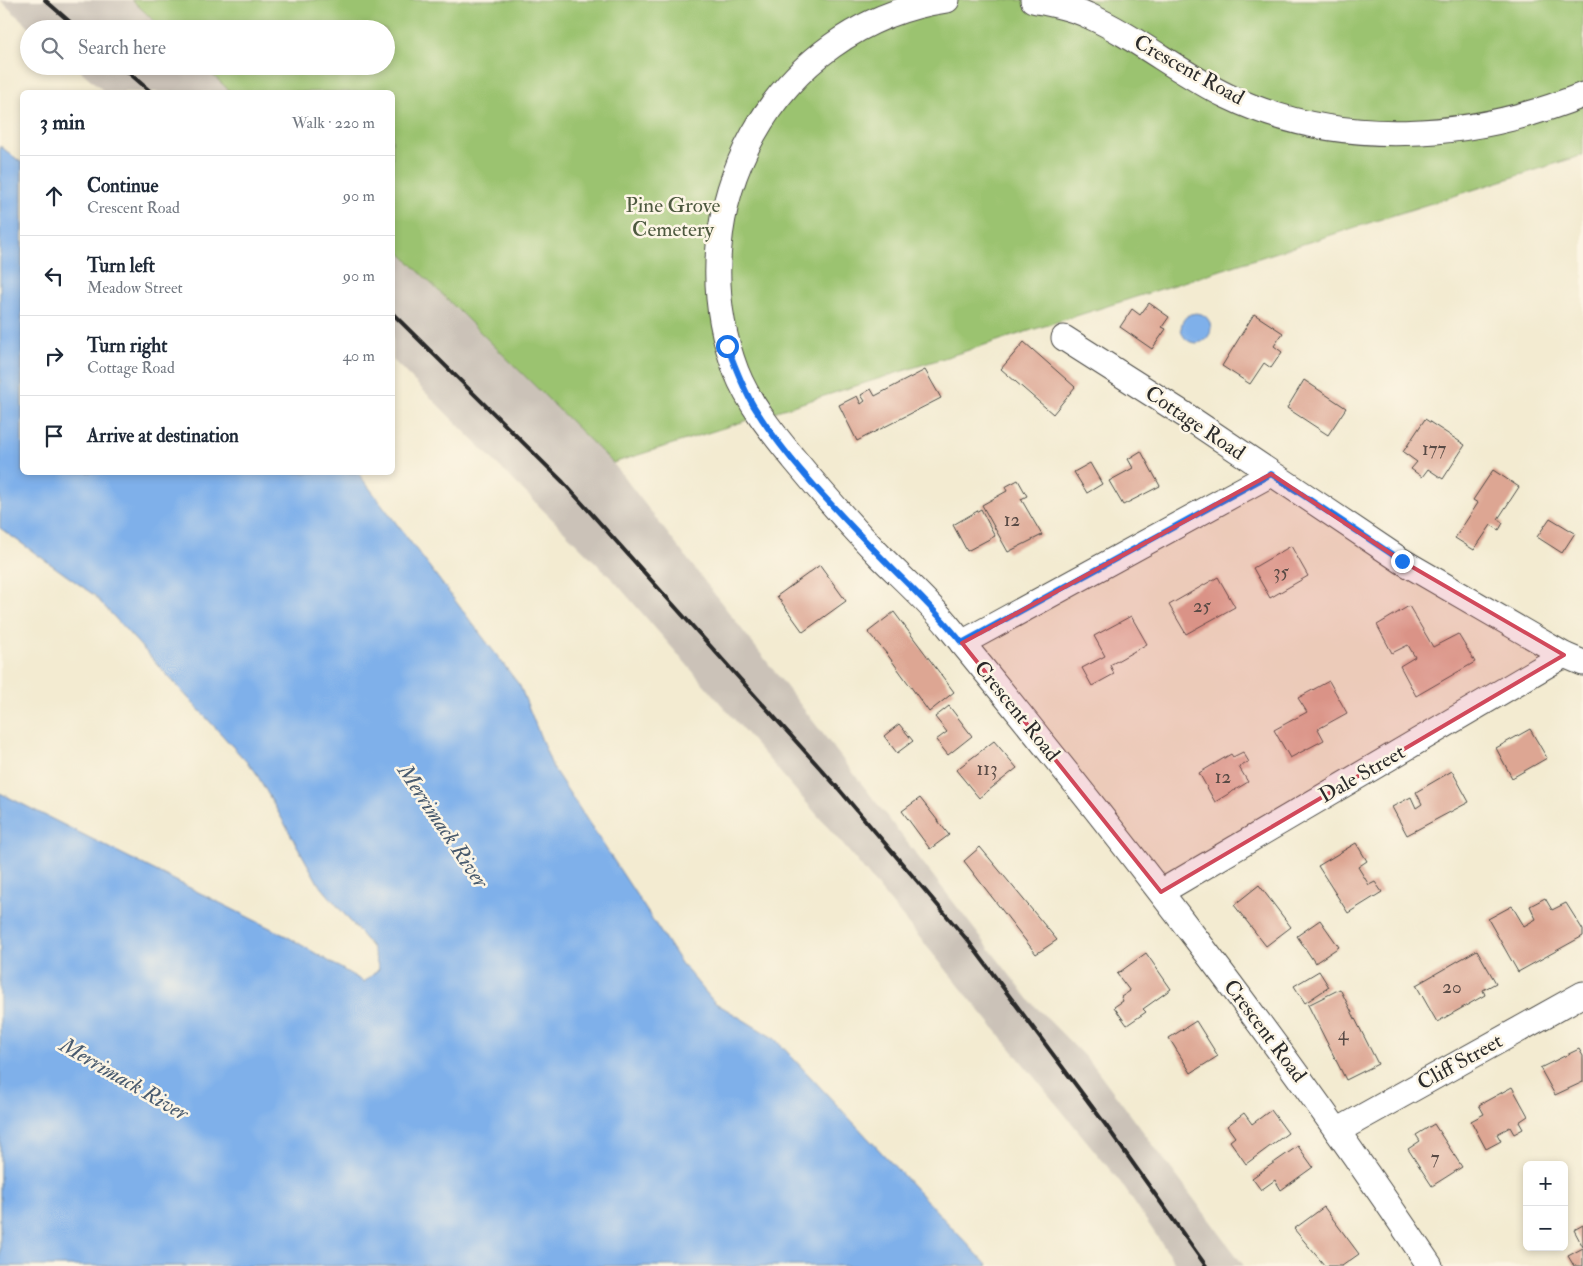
<!DOCTYPE html>
<html lang="en">
<head>
<meta charset="utf-8">
<style>
  body { margin:0; font-family:"IM FELL Double Pica",serif; background:#f2f2f3; color:#1f2937 }
  .controls { position:absolute; right:15px; bottom:15px; display:grid; overflow:hidden; border-radius:8px; box-shadow:0 2px 8px #0003 }
  .controls button { width:45px; height:45px; display:grid; place-items:center; padding:0; border:0; border-bottom:1px solid #e0e1e3; background:#fff; color:#1f2937; font:25px sans-serif }
  .stop { position:absolute; width:15px; height:15px; margin:-11px; border:4px solid #1a73e8; border-radius:50%; background:#fff }
  .stop.end { background:#1a73e8; border-color:#fff; box-shadow:0 1px 5px #0008 }
  .list { margin:0; padding:0; list-style:none }
  h2 { display:flex; justify-content:space-between; align-items:center; height:65px; margin:0; padding:0 20px; font-size:21px }
  h2 small { font-size:16px; font-weight:400; color:#747a83 }
  .list li { display:grid; grid-template-columns:32px 1fr auto; gap:15px; align-items:center; box-sizing:border-box; height:80px; padding:0 20px; border-top:1px solid #e0e1e3 }
  .list b { display:block; font-size:19px; white-space:nowrap }
  .list p { margin:0; font-size:16px; white-space:nowrap; color:#747a83 }
  .list em { font-size:16px; font-style:normal; color:#747a83 }
  .icon { flex:none; width:28px; height:28px; fill:none; stroke:currentColor; stroke-width:2; stroke-linecap:round; stroke-linejoin:round }
  .map { position:relative; flex:none; width:1583px; height:1266px; overflow:hidden }
  .search { position:absolute; background:#fff; box-shadow:0 2px 8px #0003; left:20px; top:20px; width:375px; height:55px; display:flex; align-items:center; gap:12px; box-sizing:border-box; padding:0 18px; border-radius:28px; color:#747a83; font-size:19px }
  .panel { position:absolute; background:#fff; box-shadow:0 2px 8px #0003; left:20px; top:90px; width:375px; height:385px; border-radius:8px }
  .map>svg:first-child { display:block }
</style>
</head>
<body>
<div class="map">
<svg width="1583" height="1266" viewBox="0 0 1583 1266">
  <rect width="100%" height="100%" fill="#fcf5e5"/>
  <filter id="ink" filterUnits="userSpaceOnUse"><feTurbulence type="fractalNoise" baseFrequency=".02" numOctaves="2"/><feDisplacementMap in="SourceGraphic" scale="10" xChannelSelector="R" yChannelSelector="G"/><feConvolveMatrix kernelMatrix="1 2 1 2 8 2 1 2 1" color-interpolation-filters="sRGB"/></filter>
  <filter id="wash" filterUnits="userSpaceOnUse"><feTurbulence type="fractalNoise" baseFrequency=".0096" numOctaves="4" result="noise"/><feDisplacementMap in="SourceGraphic" scale="20" xChannelSelector="R" yChannelSelector="G"/><feGaussianBlur stdDeviation="1.12" result="paint"/><feColorMatrix in="noise" values="0 0 0 0 0 0 0 0 0 0 0 0 0 0 0 0 0 1.4 0 .05"/><feComposite in="paint" operator="in"/></filter>
  <g filter="url(#wash)">
    <rect width="100%" height="100%" fill="#f3ebd1"/>
    <g fill="#cbc2b8">
      <polygon points="0,0 132,0 163,29 31,29"/>
      <polygon points="75,66 203,66 231,92 105,92"/>
      <polygon points="392,246 613,463 1030,1001 1094,1066 1244,1266 1177,1266 1121,1183 851,854 616,583 393,360"/>
    </g>
    <polygon fill="#9bc36f" stroke="#63774d" points="132,0 1583,0 1583,155 613,463 393,246 392,92 231,92 203,66 386,66 386,29 163,29"/>
    <g fill="#7fb0ea" stroke="#556e8a">
      <polygon points="0,146 22,163 22,472 358,473 520,686 553,768 681,963 714,1002 775,1039 988,1266 0,1266 0,793 288,937 364,982 379,969 372,947 318,883 255,771 94,595 0,528"/>
      <circle cx="1196" cy="328" r="15"/>
    </g>
    <g id="blocks">
      <g fill="#dda693">
        <polygon points="1149,303 1169,317 1162,327 1166,329 1152,349 1120,327 1132,309 1140,315"/>
        <polygon points="1254,314 1283,333 1274,346 1282,352 1271,368 1264,363 1250,384 1222,366"/>
        <polygon points="1024,342 1075,387 1053,414 1001,369"/>
        <polygon points="925,370 941,398 857,441 839,405 857,396 861,404 865,401 861,395 871,389 875,396"/>
        <polygon points="1304,380 1346,408 1328,435 1287,408"/>
        <polygon points="1425,419 1465,445 1443,479 1428,469 1422,477 1411,469 1417,462 1403,452"/>
        <polygon points="1141,451 1160,486 1123,505 1109,481 1133,468 1128,459"/>
        <polygon points="1090,463 1102,484 1087,493 1074,472"/>
        <polygon points="1493,470 1519,487 1498,519 1503,523 1499,530 1491,525 1474,550 1455,538 1478,503 1473,500"/>
        <polygon points="1018,480 1027,496 1021,499 1042,535 1008,552 982,505 1007,491 1005,487"/>
        <polygon points="981,509 995,536 967,551 953,525"/>
        <polygon points="1550,518 1575,533 1562,553 1537,537"/>
        <polygon points="1291,546 1308,576 1270,598 1253,568"/>
        <polygon points="820,565 846,601 803,632 777,596"/>
        <polygon points="1218,577 1235,607 1186,634 1169,605"/>
        <polygon points="1409,606 1433,647 1458,634 1475,662 1416,696 1400,666 1415,657 1408,645 1392,653 1377,625"/>
        <polygon points="894,612 954,692 929,712 887,654 868,632"/>
        <polygon points="1131,616 1147,644 1110,665 1114,674 1092,686 1082,668 1105,656 1094,636"/>
        <polygon points="1329,681 1347,713 1318,729 1324,740 1290,758 1274,730 1307,712 1298,698"/>
        <polygon points="949,706 972,736 948,755 936,740 947,732 935,717"/>
        <polygon points="899,724 913,741 897,753 884,736"/>
        <polygon points="1530,729 1547,758 1512,778 1496,748"/>
        <polygon points="994,741 1017,768 979,798 956,770"/>
        <polygon points="1243,752 1249,762 1239,767 1248,782 1215,802 1199,773 1231,754 1233,757"/>
        <polygon points="1452,771 1469,802 1407,835 1392,807 1411,797 1416,808 1422,804 1416,792"/>
        <polygon points="920,798 949,835 930,849 902,811"/>
        <polygon points="1356,843 1367,861 1358,867 1369,885 1375,882 1382,892 1348,913 1318,866"/>
        <polygon points="980,847 1057,940 1036,954 964,861"/>
        <polygon points="1259,885 1291,927 1266,946 1234,905"/>
        <polygon points="1545,898 1552,910 1566,903 1583,930 1583,936 1518,972 1488,919 1512,906 1524,926 1536,919 1530,906"/>
        <polygon points="1320,920 1339,947 1315,963 1297,936"/>
        <polygon points="1477,950 1496,983 1483,990 1485,995 1437,1022 1416,985"/>
        <polygon points="1146,953 1171,989 1143,1009 1146,1012 1127,1025 1114,1007 1123,1001 1121,997 1130,991 1117,974"/>
        <polygon points="1319,971 1329,987 1305,1003 1294,986"/>
        <polygon points="1340,989 1378,1064 1346,1080 1308,1005"/>
        <polygon points="1196,1021 1218,1056 1191,1073 1169,1038"/>
        <polygon points="1579,1049 1583,1056 1583,1082 1555,1095 1540,1068"/>
        <polygon points="1512,1087 1528,1116 1519,1122 1523,1129 1514,1134 1510,1127 1497,1134 1501,1141 1486,1149 1471,1121 1484,1114 1479,1105"/>
        <polygon points="1271,1110 1288,1133 1246,1164 1230,1141 1235,1137 1227,1126 1244,1113 1252,1124"/>
        <polygon points="1434,1124 1462,1167 1432,1186 1408,1149 1420,1141 1416,1135"/>
        <polygon points="1298,1146 1313,1167 1281,1190 1275,1180 1261,1190 1252,1178"/>
        <polygon points="1324,1207 1359,1254 1342,1266 1325,1266 1294,1229"/>
        <polygon points="1583,1225 1583,1247 1574,1230"/>
        <polygon points="1583,1248 1583,1266 1574,1266 1568,1256"/>
      </g>
    </g>
  </g>
  <g filter="url(#ink)">
    <use href="#blocks" fill-opacity="0" stroke="#494844" stroke-width="1"/>
    <g fill="none" stroke-linecap="round" stroke-linejoin="round">
      <defs>
        <g id="minor">
          <path d="M947,0C773,25 675,210 736,371C749,404 772,432 794,459C822,493 851,526 881,557C904,580 929,602 949,627C1118,833 1282,1044 1430,1266"/>
          <path d="M1033,0C1051,4 1070,7 1087,15C1137,37 1179,73 1227,96C1339,150 1471,140 1583,95"/>
          <polyline points="1064,338 1185,415 1402,561 1564,655 1583,663"/>
          <polyline points="962,643 1271,474"/>
          <polyline points="1161,892 1564,655"/>
          <polyline points="1337,1131 1583,994"/>
        </g>
      </defs>
      <use href="#minor" stroke="#494844" stroke-width="27"/>
      <use href="#minor" stroke="#fff" stroke-width="25"/>
      <g stroke="#2b2b2b" stroke-width="4">
        <polyline points="45,0 78,29"/>
        <polyline points="121,66 151,92"/>
        <polyline points="392,313 563,482 837,787 969,942 1105,1124 1206,1266"/>
      </g>
    </g>
  </g>
  <g fill="none" stroke-linecap="round" stroke-linejoin="round" filter="url(#ink)">
    <path stroke="#1a73e8" stroke-width="6" d="M727,346C735,366 742,386 753,405C785,458 835,509 878,554C907,584 937,611 962,643L1271,474L1402,561"/>
  </g>
  <path fill="#d1495b" fill-opacity="0.2" stroke="#d1495b" stroke-width="4" stroke-linejoin="round" d="M1271,474L1402,561L1564,655L1161,892L962,643Z"/>
  <g text-anchor="middle" dominant-baseline="central" stroke-width="5" stroke-linejoin="round" paint-order="stroke">
    <g font-size="19" fill="#584a45">
      <text x="1434" y="449">177</text>
      <text x="1012" y="520">12</text>
      <text x="1281" y="572">35</text>
      <text x="1202" y="606">25</text>
      <text x="987" y="769">113</text>
      <text x="1223" y="777">12</text>
      <text x="1452" y="987">20</text>
      <text x="1343" y="1034">4</text>
      <text x="1435" y="1158">7</text>
    </g>
    <g font-size="21" fill="#2b2b2b" stroke="#fcf5e5">
      <text transform="translate(1189 70) rotate(29)">Crescent Road</text>
      <text transform="translate(1195 423) rotate(34)">Cottage Road</text>
      <text transform="translate(1017 711) rotate(51)">Crescent Road</text>
      <text transform="translate(1362 774) rotate(-30)">Dale Street</text>
      <text transform="translate(1265 1031) rotate(53)">Crescent Road</text>
      <text transform="translate(1460 1062) rotate(-29)">Cliff Street</text>
    </g>
    <g font-size="21" fill="#4d593f" stroke="#fcf5e5">
      <text x="673" y="205">Pine Grove<tspan x="673" dy="24">Cemetery</tspan></text>
    </g>
    <g font-size="22" font-style="italic" fill="#485a6e" stroke="#fcf5e5">
      <text transform="translate(443 826) rotate(56)">Merrimack River</text>
      <text transform="translate(124 1079) rotate(30)">Merrimack River</text>
    </g>
  </g>
</svg>
<div class="controls">
<button>+</button>
<button>−</button>
</div>
<div class="stop" style="left:727px;top:346px"></div>
<div class="stop end" style="left:1402px;top:561px"></div>
<div class="search"><svg class="icon" aria-label="search" viewBox="0 0 24 24"><circle cx="10" cy="10" r="6"/><path d="M15 15l6 6"/></svg>Search here</div>
<section class="panel">
<h2>3 min<small>Walk · 220 m</small></h2>
<ul class="list">
<li><svg class="icon" aria-label="ahead" viewBox="0 0 24 24"><path d="M12 20V5M6 11l6-6 6 6"/></svg><div><b>Continue</b><p>Crescent Road</p></div><em>90 m</em></li>
<li><svg class="icon" aria-label="left" viewBox="0 0 24 24"><path d="M17 20v-9H6M10 6l-5 5 5 5"/></svg><div><b>Turn left</b><p>Meadow Street</p></div><em>90 m</em></li>
<li><svg class="icon" aria-label="right" viewBox="0 0 24 24"><path d="M7 20v-9h11M14 6l5 5-5 5"/></svg><div><b>Turn right</b><p>Cottage Road</p></div><em>40 m</em></li>
<li><svg class="icon" aria-label="arrive" viewBox="0 0 24 24"><path d="M6 21V4h12l-3 4 3 4H6"/></svg><div><b>Arrive at destination</b></div></li>
</ul>
</section>
</div>
</body>
</html>
